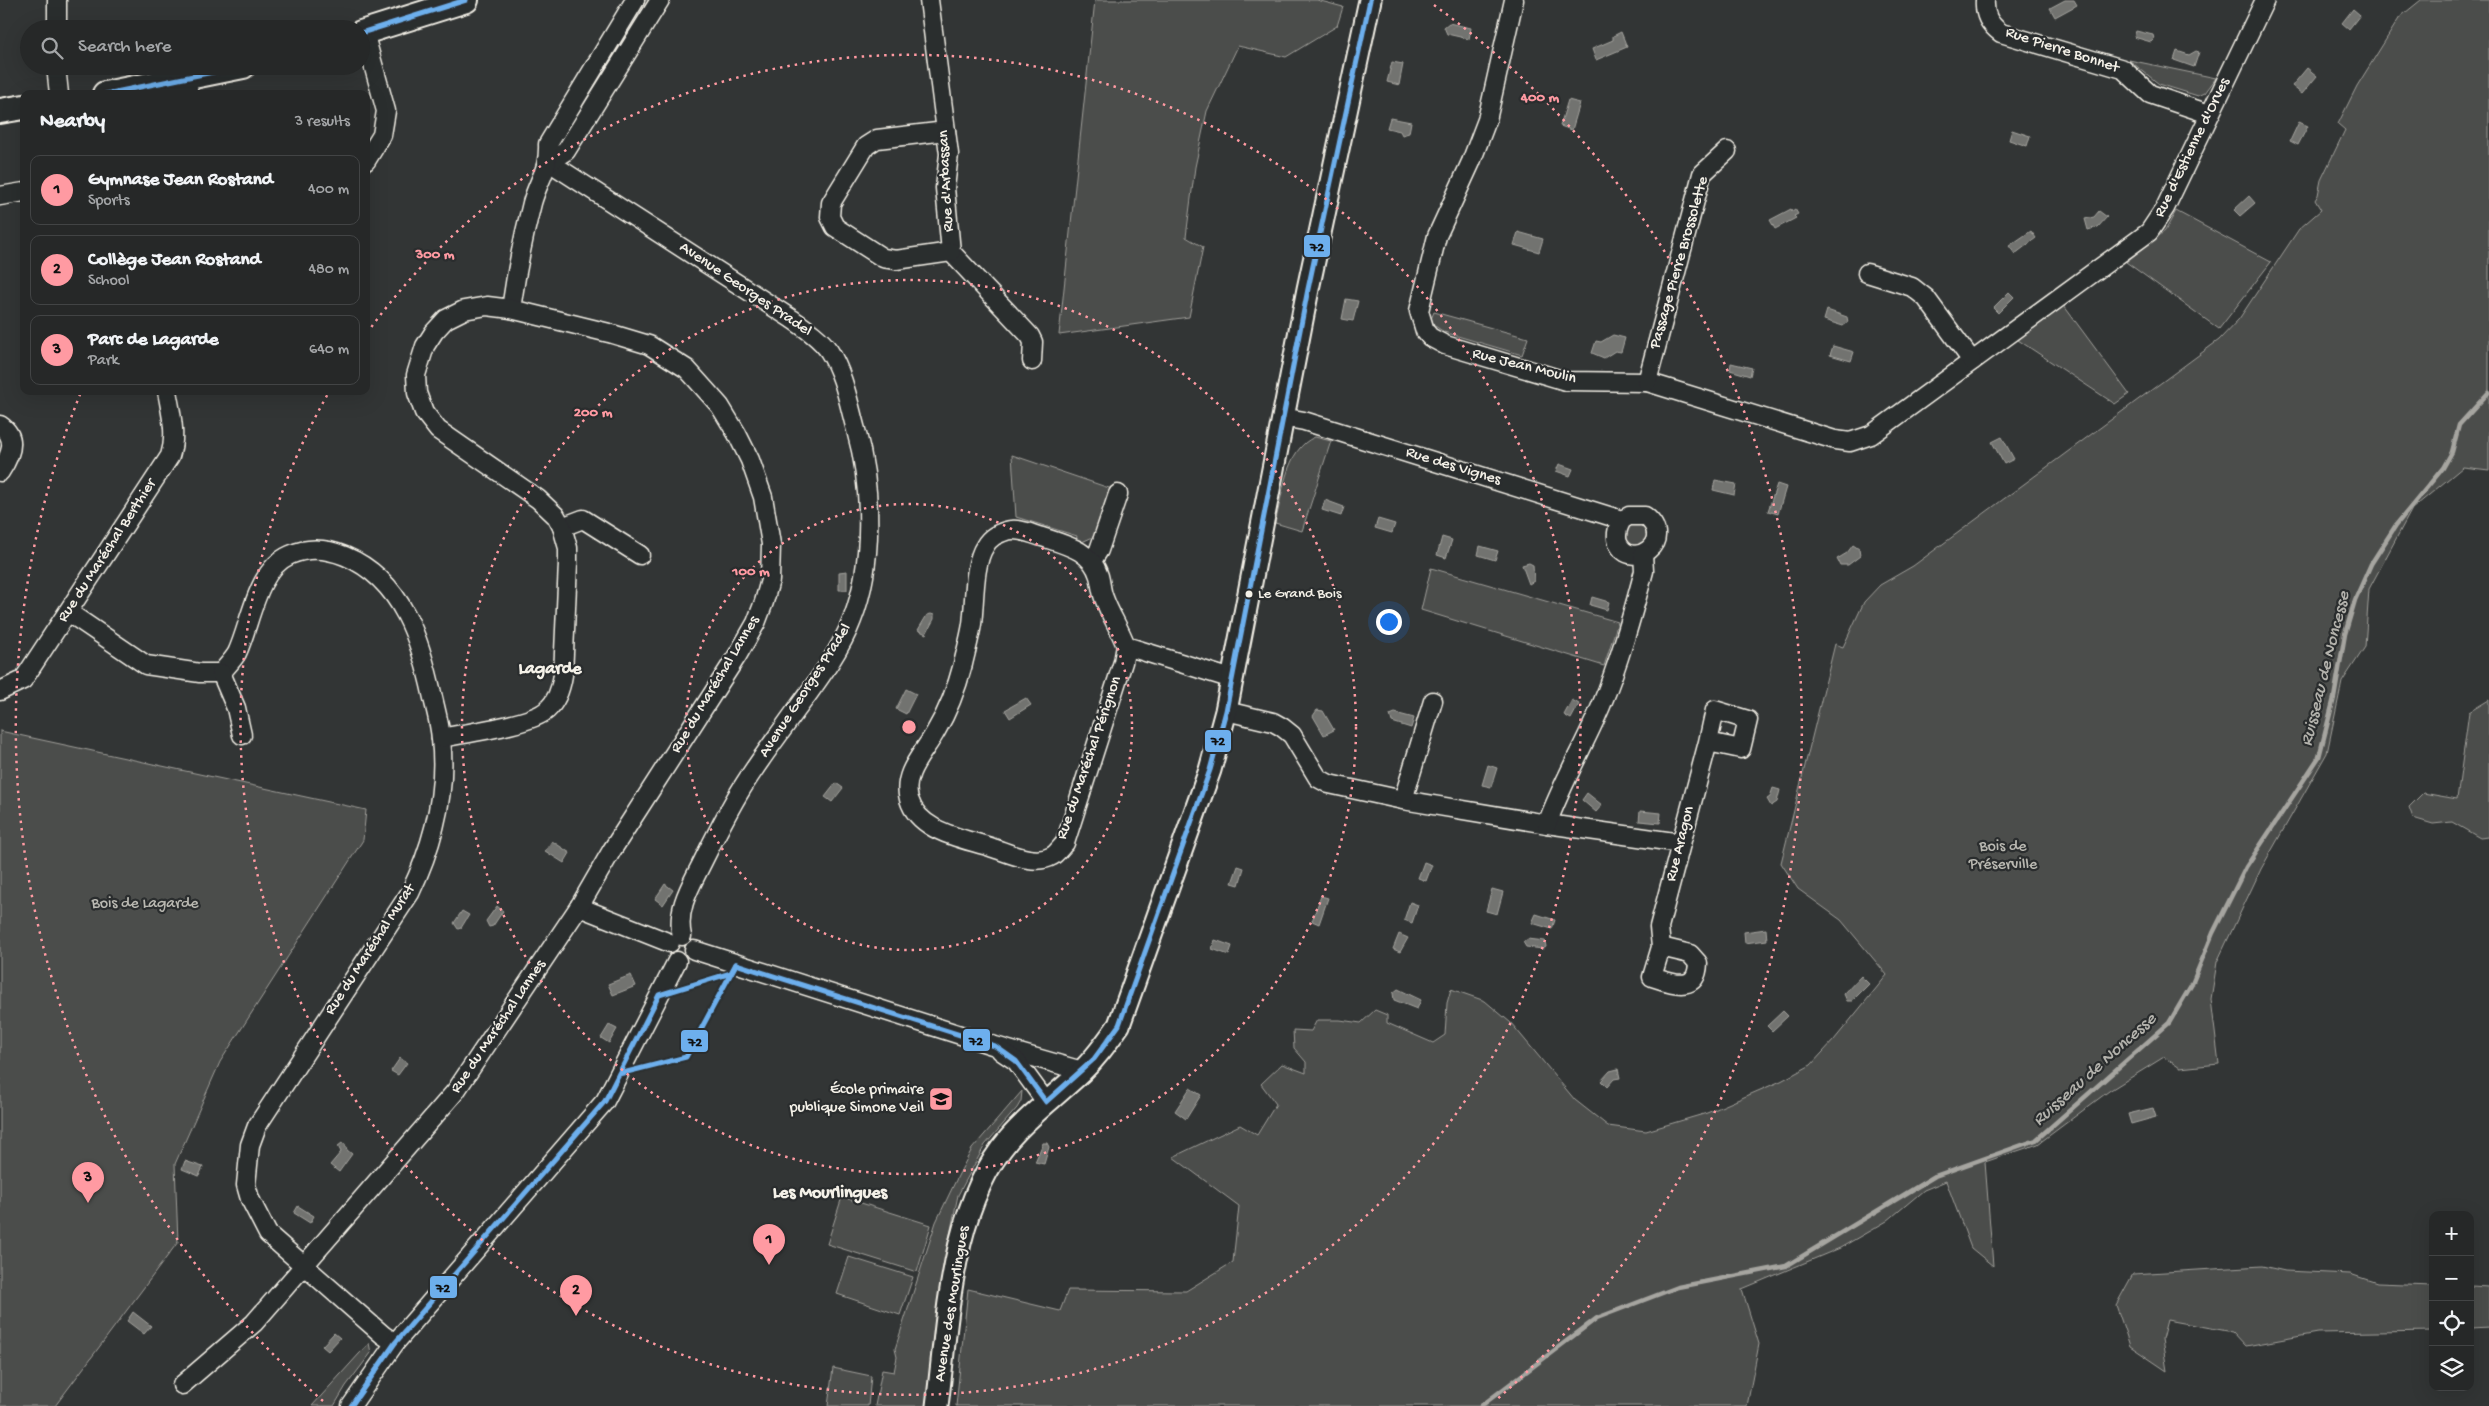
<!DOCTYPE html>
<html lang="en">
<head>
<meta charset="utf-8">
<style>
  body { margin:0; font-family:"Gochi Hand",sans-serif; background:#323434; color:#f1f3f6 }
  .controls { position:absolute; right:15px; bottom:15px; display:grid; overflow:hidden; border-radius:10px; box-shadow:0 5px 20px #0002 }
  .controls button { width:45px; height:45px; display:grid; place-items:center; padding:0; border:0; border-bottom:1px solid #424445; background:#262828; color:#f1f3f6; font:25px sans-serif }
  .you { position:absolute; left:1388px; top:621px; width:18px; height:18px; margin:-12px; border:4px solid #fff; border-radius:50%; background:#1a73e8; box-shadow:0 0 0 8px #1a73e833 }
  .badge { display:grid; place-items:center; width:32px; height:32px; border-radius:50%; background:#ff9aa2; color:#111; font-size:16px; font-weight:700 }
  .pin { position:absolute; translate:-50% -41px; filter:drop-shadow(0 1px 2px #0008) }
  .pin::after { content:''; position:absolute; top:26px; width:18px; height:15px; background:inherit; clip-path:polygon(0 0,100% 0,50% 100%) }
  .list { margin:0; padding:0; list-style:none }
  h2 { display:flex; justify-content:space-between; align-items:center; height:65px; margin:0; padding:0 20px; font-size:21px }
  h2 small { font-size:16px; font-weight:400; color:#a4a6a8 }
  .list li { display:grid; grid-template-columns:32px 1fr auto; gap:15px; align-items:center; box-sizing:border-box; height:70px; margin:0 10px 10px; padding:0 10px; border:1px solid #424445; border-radius:10px }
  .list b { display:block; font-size:19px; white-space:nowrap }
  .list p { margin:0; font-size:16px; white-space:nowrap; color:#a4a6a8 }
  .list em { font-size:16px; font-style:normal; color:#a4a6a8 }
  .icon { flex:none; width:28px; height:28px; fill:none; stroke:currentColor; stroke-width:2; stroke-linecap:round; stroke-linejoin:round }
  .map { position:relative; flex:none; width:2489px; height:1406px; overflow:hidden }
  .search { position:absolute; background:#262828; box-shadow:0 5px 20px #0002; left:20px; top:20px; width:350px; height:55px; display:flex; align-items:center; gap:12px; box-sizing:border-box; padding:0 18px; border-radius:28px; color:#a4a6a8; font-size:19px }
  .panel { position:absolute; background:#262828; box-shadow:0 5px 20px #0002; left:20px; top:90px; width:350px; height:305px; border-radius:10px }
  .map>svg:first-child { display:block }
</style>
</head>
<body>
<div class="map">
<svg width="2489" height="1406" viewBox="0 0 2489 1406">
  <rect width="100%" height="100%" fill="#323535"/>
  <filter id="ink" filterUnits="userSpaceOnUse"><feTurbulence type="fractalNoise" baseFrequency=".02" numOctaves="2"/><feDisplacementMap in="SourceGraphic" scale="10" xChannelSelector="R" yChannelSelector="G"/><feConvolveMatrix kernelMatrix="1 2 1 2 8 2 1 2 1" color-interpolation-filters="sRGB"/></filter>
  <g filter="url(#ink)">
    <g fill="#4b4d4c" stroke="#a09f9a">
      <polygon points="645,0 650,0 559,147 556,148 555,144"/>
      <polygon points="1095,0 1317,0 1343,7 1337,26 1286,57 1238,46 1207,111 1195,167 1186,237 1203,247 1189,317 1059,335"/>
      <polygon points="2421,0 2489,0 2489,470 2463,467 2412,509 2369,589 2365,647 2342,682 2327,753 2261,869 2217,962 2211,999 2219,1064 2180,1068 2164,1057 2109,1091 2038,1144 1985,1162 1993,1266 1971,1248 1946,1181 1924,1190 1887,1221 1840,1248 1742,1289 1759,1344 1747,1406 956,1406 968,1289 1060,1311 1068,1290 1186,1291 1233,1262 1239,1206 1173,1157 1240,1125 1257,1135 1276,1104 1261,1084 1282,1064 1306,1073 1306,1062 1294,1048 1293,1030 1311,1031 1317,1020 1340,1020 1361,1023 1375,1010 1387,1015 1387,1023 1433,1043 1445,1035 1447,1003 1451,989 1485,1001 1511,1023 1575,1100 1608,1126 1646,1131 1707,1113 1781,1081 1811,1065 1834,1040 1887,975 1841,920 1798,889 1781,863 1835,644 1843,647 1864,602 1880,585 1913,566 2219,340 2239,319 2299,229 2321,210 2315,200 2318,195 2321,180 2345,130 2338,124 2357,86 2400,17"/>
      <polygon points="2129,60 2216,78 2205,93 2198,96 2159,84"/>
      <polygon points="2176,211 2271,262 2219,329 2126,262 2165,231"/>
      <polygon points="2064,306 2129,394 2115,404 2018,340"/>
      <polygon points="1434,312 1528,338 1522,355 1444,332 1435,326 1431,319"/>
      <path d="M1315,437L1331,441L1302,531L1275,523C1283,495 1285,449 1315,437Z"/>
      <polygon points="1012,455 1112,489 1095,536 1082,542 1076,540 1077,536 1016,517"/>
      <path d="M1631,523L1645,525L1649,538L1638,547C1628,544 1626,542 1625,531Z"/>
      <polygon points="1431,568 1618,622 1604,666 1421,610"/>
      <polygon points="2489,700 2489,837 2480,838 2452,822 2433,824 2413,818 2409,807 2423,793 2457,799 2469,712"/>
      <polygon points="0,731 366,810 363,840 220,1062 175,1164 178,1242 55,1406 0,1406"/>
      <polygon points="1022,1091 1021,1101 1017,1108 985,1145 958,1195 944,1264 926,1406 875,1406 882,1370 894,1372 897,1357 895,1349 936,1222 958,1176 972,1149"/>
      <polygon points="842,1197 931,1225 917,1272 827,1244"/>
      <polygon points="849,1257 913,1277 900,1315 837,1294"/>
      <polygon points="2262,1266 2285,1271 2350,1274 2377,1283 2433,1285 2433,1331 2318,1333 2246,1346 2233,1332 2167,1320 2162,1339 2167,1371 2130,1346 2116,1305 2133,1274"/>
      <polygon points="2470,1286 2489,1287 2489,1327 2470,1328"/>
      <polygon points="369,1343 371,1353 346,1386 334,1406 312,1406"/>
      <polygon points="833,1368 871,1376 868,1406 828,1406"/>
    </g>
    <g fill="#727370" stroke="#a6a5a0">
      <polygon points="2065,0 2074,0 2077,5 2055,17 2050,8"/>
      <polygon points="2353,9 2360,15 2349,29 2342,23"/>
      <polygon points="1449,23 1471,28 1469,39 1447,34 1444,27"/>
      <polygon points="2136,31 2153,35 2154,39 2151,42 2134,37"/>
      <polygon points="1621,32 1627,47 1596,60 1592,49 1613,40 1613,36"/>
      <polygon points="2177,51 2189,55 2196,51 2199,52 2194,67 2174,60"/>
      <polygon points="1392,62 1403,64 1399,85 1387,82"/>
      <polygon points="2307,68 2317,76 2302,94 2292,86"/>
      <polygon points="1568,100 1580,103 1572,130 1560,126"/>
      <polygon points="1390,118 1411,122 1409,133 1402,135 1400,131 1387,128"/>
      <polygon points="2299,122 2308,126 2298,145 2290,141"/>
      <polygon points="2012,130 2030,136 2027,146 2009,140"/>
      <polygon points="2249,196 2255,203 2240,216 2234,210"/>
      <polygon points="1791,209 1792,211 1795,209 1798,214 1794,216 1796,218 1775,229 1770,220"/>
      <polygon points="2099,211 2107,217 2098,227 2088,230 2085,219 2094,217"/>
      <polygon points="2031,231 2036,238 2015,254 2009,246"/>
      <polygon points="1518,232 1543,239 1539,252 1514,245"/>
      <polygon points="2009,292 2014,297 1998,313 1993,308"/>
      <polygon points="1346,299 1358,301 1353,321 1342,319"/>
      <polygon points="1827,310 1847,317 1848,322 1843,326 1824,320"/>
      <polygon points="1613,335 1625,338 1621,352 1615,351 1604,358 1592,353 1596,341 1601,342"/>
      <polygon points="1833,346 1854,352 1851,361 1830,355"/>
      <polygon points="1731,363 1752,368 1750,376 1730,370"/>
      <polygon points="2002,437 2014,459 2004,464 1992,442"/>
      <polygon points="1559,464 1573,469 1570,476 1556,471"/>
      <polygon points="1715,480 1736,484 1734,495 1713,490"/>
      <polygon points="1777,484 1786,487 1778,514 1768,511"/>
      <polygon points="1325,500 1344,507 1341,516 1322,510"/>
      <polygon points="1378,519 1395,524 1392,533 1375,528"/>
      <polygon points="1442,537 1452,540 1446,558 1437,555"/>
      <polygon points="1853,545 1859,549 1860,556 1848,565 1840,565 1837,559 1847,553"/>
      <polygon points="1480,546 1498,551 1495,560 1478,555"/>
      <polygon points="1529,563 1533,565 1534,581 1529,584 1522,565"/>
      <polygon points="847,571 847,590 839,590 839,572"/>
      <polygon points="1592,597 1609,602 1607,610 1590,605"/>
      <polygon points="931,614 934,615 934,619 926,634 918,630 927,615"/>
      <polygon points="906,689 916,694 906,714 896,709"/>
      <polygon points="1026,698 1031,705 1010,718 1005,710"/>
      <polygon points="1572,700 1579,704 1571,719 1564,715"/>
      <polygon points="1317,710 1323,711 1334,730 1324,735 1313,716"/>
      <polygon points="1395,713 1414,718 1411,728 1392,722 1390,715"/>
      <polygon points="1488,765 1497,768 1491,787 1482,785"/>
      <polygon points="836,783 843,788 832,802 825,797"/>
      <polygon points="1773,788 1780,790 1777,802 1771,806 1767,799 1770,797"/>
      <polygon points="1587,793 1602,805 1596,812 1582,800"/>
      <polygon points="1640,811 1661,813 1660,823 1639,821"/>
      <polygon points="552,841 570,853 564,863 545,851"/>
      <polygon points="1424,862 1432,865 1426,881 1418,878"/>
      <polygon points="1238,866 1244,868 1239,885 1232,883"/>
      <polygon points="665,884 673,890 663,905 655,899"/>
      <polygon points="1492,889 1503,892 1497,914 1486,911"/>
      <polygon points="1321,896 1328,898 1319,924 1312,921"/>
      <polygon points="1410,902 1418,905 1412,923 1404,920"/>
      <polygon points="497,906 503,911 493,926 489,927 486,921"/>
      <polygon points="462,911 469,915 461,928 458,929 454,923"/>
      <polygon points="1536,914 1555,920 1552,929 1532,923"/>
      <polygon points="1766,929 1767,940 1745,943 1744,932"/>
      <polygon points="1399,934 1408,938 1400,952 1393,949"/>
      <polygon points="1528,939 1545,941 1546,947 1543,949 1526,947 1523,942"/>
      <polygon points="1215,940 1232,946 1229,955 1212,949"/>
      <polygon points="631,975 636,986 613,995 608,984"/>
      <polygon points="1861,976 1869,984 1852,1001 1847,1001 1844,994"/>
      <polygon points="1398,989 1421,1000 1417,1009 1394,1000 1393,993"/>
      <polygon points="1783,1011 1788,1016 1772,1031 1767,1026"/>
      <polygon points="609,1025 617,1029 609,1043 601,1038"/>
      <polygon points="400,1058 407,1063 398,1075 391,1071"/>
      <polygon points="1618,1069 1620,1078 1614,1079 1607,1087 1601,1081 1610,1071"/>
      <polygon points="1190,1088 1201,1095 1186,1119 1175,1111"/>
      <polygon points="2153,1108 2156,1117 2131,1124 2128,1114"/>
      <polygon points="342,1143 345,1144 347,1150 352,1154 339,1172 330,1165 341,1152 338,1146"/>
      <polygon points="1043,1143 1047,1143 1049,1147 1044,1164 1035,1162"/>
      <polygon points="185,1161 203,1167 199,1176 182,1169"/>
      <polygon points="298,1206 314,1216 310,1223 294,1213"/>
      <polygon points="133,1312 151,1326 144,1334 127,1321"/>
      <polygon points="334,1333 340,1338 328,1351 322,1346"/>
    </g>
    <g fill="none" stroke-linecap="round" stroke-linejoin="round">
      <polyline stroke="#a6a5a0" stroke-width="4.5" points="1481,1406 1597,1318 1678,1287 1786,1266 1935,1176 2036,1140 2169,1023 2192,984 2213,933 2246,867 2319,757 2334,698 2345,634 2355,600 2371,564 2396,525 2443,468 2452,452 2459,425 2489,392"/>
      <defs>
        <g id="minor">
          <polyline points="929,0 949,154 945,188 951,252 1030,336 1033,342 1032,361"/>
          <polyline points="1514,0 1487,120 1471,162 1437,236 1419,311 1425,331 1430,337 1445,345 1566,381 1647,382 1835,440 1850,442 1871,435 2149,232 2165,208 2265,0"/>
          <path d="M1985,0C1984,15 1989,24 2001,33L2123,69L2150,94L2209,114"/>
          <polyline points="57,29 57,0"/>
          <polyline points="364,32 386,111 382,135 366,161"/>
          <polyline points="56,66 59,94"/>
          <polyline points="188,78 188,94"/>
          <polyline points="946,131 877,139 866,146 831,203 830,217 835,227 883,258 896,260 951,252"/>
          <path d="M549,162L792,319C805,328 820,338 829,351C844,374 849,405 856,430C872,487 874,564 852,620C839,655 809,692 787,723C772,744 756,765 742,788C727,812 714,839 701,865C690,887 676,910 682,936"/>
          <polyline points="549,162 566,151 660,0"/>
          <polyline points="0,196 24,192"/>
          <polyline points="1867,273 1912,287 1926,298 1972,361"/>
          <path d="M511,309C516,273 523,238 532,203C539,178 549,171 548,144L635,0"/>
          <polyline points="1647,382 1702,174 1727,151"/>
          <path d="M1282,417L1304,421L1622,520L1629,516H1645C1677,541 1631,572 1618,543C1615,534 1618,527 1622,520"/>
          <path d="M0,425C19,438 10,457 0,472"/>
          <polyline points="562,527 583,519 640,555"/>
          <polyline points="1092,561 1099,550 1118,494"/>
          <path d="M68,612L146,665L200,673H221C226,667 233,660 237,653C251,623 256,570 290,555C308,547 328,549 345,556C403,580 421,642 433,698C436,711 440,725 441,739C447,792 433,845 410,893L257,1126L250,1145L246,1185L250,1199L268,1234L383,1335L395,1343"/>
          <path d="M1126,646L1123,662L1065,843C1061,847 1056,854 1052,856C1035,866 1009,853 993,848C964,838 919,833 909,799C901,773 925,752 936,731C948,711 957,687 963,664C966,651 970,637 972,624C975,602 973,564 985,546C990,537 997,534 1006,531C1018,527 1031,534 1042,537C1066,545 1091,550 1099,576C1101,583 1101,591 1104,598C1110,615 1120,629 1126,646L1232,679"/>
          <polyline points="221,673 236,708 242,735"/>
          <path d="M0,691L23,680L170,456C177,434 171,414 167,391"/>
          <polyline points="1226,711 1273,722 1282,727 1292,735 1318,778 1329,784 1403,800 1547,824 1681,843"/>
          <polyline points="1403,800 1433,701"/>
          <path d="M1547,824C1562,783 1584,746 1601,706C1619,663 1632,616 1644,571L1643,554"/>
          <polyline points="579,907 670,943"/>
          <path d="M1661,947L1690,954L1698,963C1697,994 1672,983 1652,977L1661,947L1659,927L1708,742L1741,749L1748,720L1715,710L1708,742"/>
          <polyline points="694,950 995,1046 1082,1071"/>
          <polyline points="1001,1051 1016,1061 1046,1102"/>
          <path d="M182,1385L254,1323L455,1092L579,907L612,850L737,656L756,623L764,602L770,580L771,544L763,497L750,460L737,434L720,406L687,369L649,345L609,333L511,309L487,306L464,310L446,319L434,332L425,346L416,375L417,393L424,412L438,430L538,499L556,516L562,527L568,548V563L563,675C561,688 557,701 547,710C530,725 465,733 441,738"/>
          <polyline points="351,1406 395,1343 605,1101 677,961"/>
        </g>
        <path id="tertiary" d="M937,1406C948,1320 950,1208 1009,1139C1030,1114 1057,1095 1081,1072C1096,1058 1107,1042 1119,1025L1210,770L1226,711L1308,289L1370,0"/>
        <g id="secondary">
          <polyline points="361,33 466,0"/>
          <polyline points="105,94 243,66"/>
          <polyline points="0,111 24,107"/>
        </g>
      </defs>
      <use href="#minor" stroke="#f4f1e8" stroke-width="21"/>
      <use href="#tertiary" stroke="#f4f1e8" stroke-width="25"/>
      <use href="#secondary" stroke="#f4f1e8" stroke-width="28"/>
      <use href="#minor" stroke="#2a2d2e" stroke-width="18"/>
      <use href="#tertiary" stroke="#2a2d2e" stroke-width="21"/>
      <use href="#secondary" stroke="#2a2d2e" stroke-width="24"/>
      <defs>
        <g id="bus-1">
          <polyline points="361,33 466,0"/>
          <polyline points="106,94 242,66"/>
          <polyline points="736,964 995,1046 1016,1061 1046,1102 1094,1059 1119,1025 1210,770 1226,711 1308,289 1370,0"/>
          <polyline points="619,1074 686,1057 736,964"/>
          <polyline points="351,1406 395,1343 605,1101 659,995 731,973 736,964"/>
        </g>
      </defs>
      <use href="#bus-1" stroke="#2a2d2e" stroke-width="9"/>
      <use href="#bus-1" stroke="#6dafed" stroke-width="5"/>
    </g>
  </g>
  <g fill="none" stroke="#ff9aa2" stroke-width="2.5" stroke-dasharray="2.5 5">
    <circle cx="909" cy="727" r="223"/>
    <circle cx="909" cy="727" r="447"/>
    <path d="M367 333A670 670 0 1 1 329 392"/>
    <path d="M323 1401A893 893 0 0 1 81 392M1434 5A893 893 0 0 1 1495 1401"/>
  </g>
  <defs>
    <symbol id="school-square" viewBox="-11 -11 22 22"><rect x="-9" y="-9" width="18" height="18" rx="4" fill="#ff9aa2" stroke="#2a2d2e"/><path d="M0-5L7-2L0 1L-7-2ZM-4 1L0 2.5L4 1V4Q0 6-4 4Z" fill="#111"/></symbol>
  </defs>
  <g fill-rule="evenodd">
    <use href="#school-square" x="927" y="1085" width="28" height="28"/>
  </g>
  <circle fill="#f4f1e8" stroke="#2a2d2e" stroke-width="2" cx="1249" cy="594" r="4.5"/>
  <g text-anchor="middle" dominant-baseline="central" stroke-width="4.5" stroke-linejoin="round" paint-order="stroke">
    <g font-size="15" fill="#f4f1e8" stroke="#2a2d2e" text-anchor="start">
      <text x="1258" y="594">Le Grand Bois</text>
    </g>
    <g font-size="16" fill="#f4f1e8" stroke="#2a2d2e">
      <text transform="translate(2062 51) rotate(18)">Rue Pierre Bonnet</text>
      <text transform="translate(2193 148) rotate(-64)">Rue d'Estienne d'Orves</text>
      <text transform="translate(947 181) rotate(-93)">Rue d'Arbassan</text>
      <text transform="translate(1680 263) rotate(-74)">Passage Pierre Brossolette</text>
      <text transform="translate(745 290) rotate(34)">Avenue Georges Pradel</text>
      <text transform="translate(1524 367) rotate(14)">Rue Jean Moulin</text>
      <text transform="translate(1453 467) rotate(17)">Rue des Vignes</text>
      <text transform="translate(108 551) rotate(-57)">Rue du Maréchal Berthier</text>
      <text transform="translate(716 685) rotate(-59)">Rue du Maréchal Lannes</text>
      <text transform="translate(806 691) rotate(-57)">Avenue Georges Pradel</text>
      <text transform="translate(1090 758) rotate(-71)">Rue du Maréchal Pérignon</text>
      <text transform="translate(1681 844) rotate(-76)">Rue Aragon</text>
      <text transform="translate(371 950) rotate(-57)">Rue du Maréchal Murat</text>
      <text transform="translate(499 1027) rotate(-56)">Rue du Maréchal Lannes</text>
      <text transform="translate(953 1304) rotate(-81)">Avenue des Mourlingues</text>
    </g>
    <g font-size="16" fill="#b9b8b1" stroke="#2a2d2e">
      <text x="2003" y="847">Bois de<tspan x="2003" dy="18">Préserville</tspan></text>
      <text x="145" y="904">Bois de Lagarde</text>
    </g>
    <g font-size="16" fill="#f4f1e8" stroke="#2a2d2e" text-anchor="end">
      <text x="924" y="1090">École primaire<tspan x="924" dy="18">publique Simone Veil</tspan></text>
    </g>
    <g font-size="18" font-weight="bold" fill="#f4f1e8" stroke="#2a2d2e">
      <text x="550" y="669">Lagarde</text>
      <text x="830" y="1193">Les Mourlingues</text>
    </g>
    <g font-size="18" font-style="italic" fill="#b3b2ac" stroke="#2a2d2e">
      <text transform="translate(2326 669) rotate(-76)">Ruisseau de Noncesse</text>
      <text transform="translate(2095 1070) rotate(-42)">Ruisseau de Noncesse</text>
    </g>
  </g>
  <circle cx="909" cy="727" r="8" fill="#ff9aa2" stroke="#2a2d2e" stroke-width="2.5"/>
  <g font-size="15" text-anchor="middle" font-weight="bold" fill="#ff9aa2" stroke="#2a2d2e" stroke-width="4.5" stroke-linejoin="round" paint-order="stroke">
    <text x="1540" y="101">400 m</text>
    <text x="435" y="258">300 m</text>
    <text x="593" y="416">200 m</text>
    <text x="751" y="575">100 m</text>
  </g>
  <g stroke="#2a2d2e" stroke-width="2">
    <rect x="1303" y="234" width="28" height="24" rx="5" fill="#6dafed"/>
    <rect x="1204" y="729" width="28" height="24" rx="5" fill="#6dafed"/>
    <rect x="962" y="1028" width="29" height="24" rx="5" fill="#6dafed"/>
    <rect x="680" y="1029" width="29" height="24" rx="5" fill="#6dafed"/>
    <rect x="429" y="1275" width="29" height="24" rx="5" fill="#6dafed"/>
  </g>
  <g font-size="14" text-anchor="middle" font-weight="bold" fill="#111">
    <text x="1317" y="251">72</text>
    <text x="1218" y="745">72</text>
    <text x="976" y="1045">72</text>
    <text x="695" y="1046">72</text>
    <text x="443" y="1292">72</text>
  </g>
</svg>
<div class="controls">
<button>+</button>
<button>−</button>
<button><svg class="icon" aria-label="locate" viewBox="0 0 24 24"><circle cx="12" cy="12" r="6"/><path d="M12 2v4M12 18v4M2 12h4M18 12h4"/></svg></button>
<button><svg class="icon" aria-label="layers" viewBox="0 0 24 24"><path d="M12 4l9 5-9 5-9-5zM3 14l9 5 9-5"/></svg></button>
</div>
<div class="you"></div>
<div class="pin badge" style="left:769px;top:1265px">1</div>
<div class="pin badge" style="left:576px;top:1316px">2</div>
<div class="pin badge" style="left:88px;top:1203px">3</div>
<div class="search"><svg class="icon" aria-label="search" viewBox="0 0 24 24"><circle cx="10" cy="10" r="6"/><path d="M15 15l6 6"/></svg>Search here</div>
<section class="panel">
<h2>Nearby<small>3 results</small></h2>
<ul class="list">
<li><span class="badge">1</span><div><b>Gymnase Jean Rostand</b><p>Sports</p></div><em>400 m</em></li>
<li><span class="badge">2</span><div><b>Collège Jean Rostand</b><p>School</p></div><em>480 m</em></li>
<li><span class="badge">3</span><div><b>Parc de Lagarde</b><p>Park</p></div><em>640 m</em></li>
</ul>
</section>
</div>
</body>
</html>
